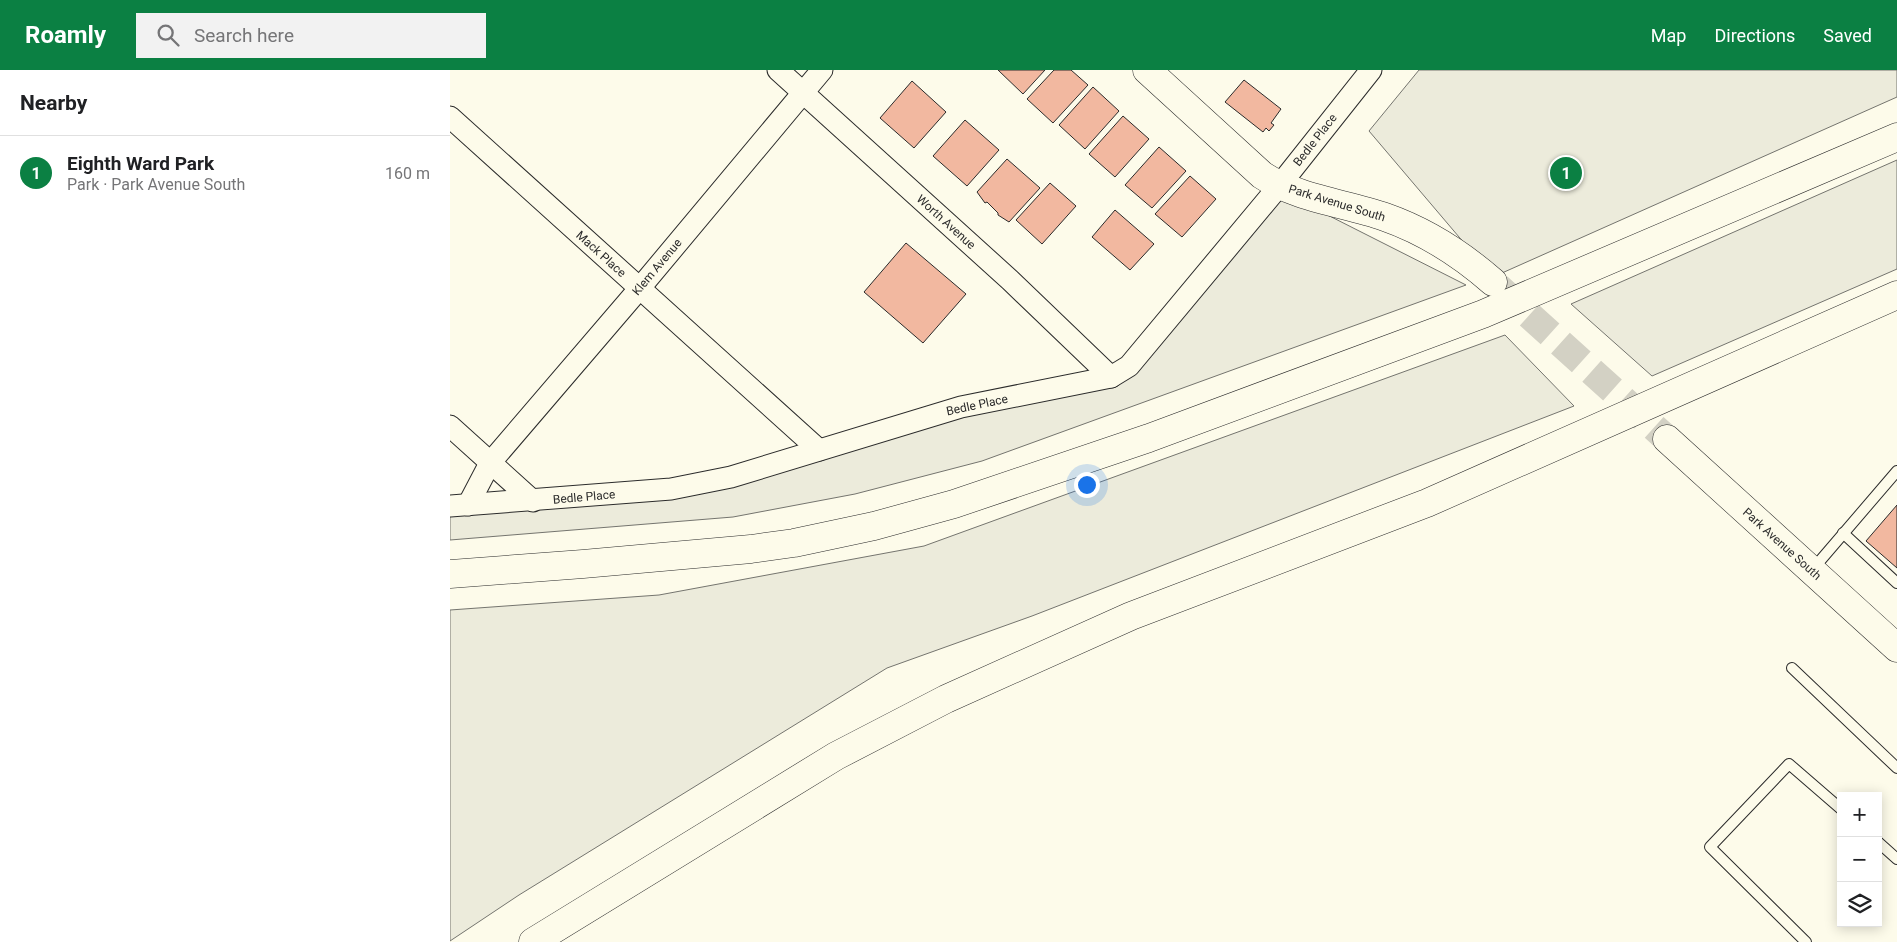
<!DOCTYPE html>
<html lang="en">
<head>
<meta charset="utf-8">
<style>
  body { margin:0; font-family:Roboto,sans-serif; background:#f2f2f2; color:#202124 }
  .controls { position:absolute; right:15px; bottom:15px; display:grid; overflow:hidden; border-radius:0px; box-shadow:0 2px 12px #0003 }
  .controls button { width:45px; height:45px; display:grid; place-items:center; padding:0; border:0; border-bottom:1px solid #e0e0e0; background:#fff; color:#202124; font:25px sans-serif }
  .you { position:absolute; left:636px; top:414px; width:18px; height:18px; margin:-12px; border:4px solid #fff; border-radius:50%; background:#1a73e8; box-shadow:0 0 0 8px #1a73e833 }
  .badge { display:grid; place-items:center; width:32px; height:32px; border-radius:50%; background:#0b8043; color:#fff; font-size:16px; font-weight:700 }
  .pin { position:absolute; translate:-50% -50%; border:2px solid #fff; box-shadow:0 1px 5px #0006 }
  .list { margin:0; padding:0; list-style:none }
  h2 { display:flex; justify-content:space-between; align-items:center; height:65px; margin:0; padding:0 20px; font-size:21px }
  h2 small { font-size:16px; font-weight:400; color:#757577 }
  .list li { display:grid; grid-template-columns:32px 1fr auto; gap:15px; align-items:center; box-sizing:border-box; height:75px; padding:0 20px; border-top:1px solid #e0e0e0 }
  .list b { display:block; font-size:19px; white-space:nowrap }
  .list p { margin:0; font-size:16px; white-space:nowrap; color:#757577 }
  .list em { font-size:16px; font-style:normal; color:#757577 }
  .icon { flex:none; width:28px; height:28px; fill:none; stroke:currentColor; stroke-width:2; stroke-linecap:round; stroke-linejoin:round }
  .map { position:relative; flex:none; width:1447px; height:872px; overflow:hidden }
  header { display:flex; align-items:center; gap:30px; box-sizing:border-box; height:70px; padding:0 25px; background:#0b8043; color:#fff }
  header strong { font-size:24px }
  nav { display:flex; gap:28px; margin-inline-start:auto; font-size:18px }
  .search { width:350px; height:45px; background:#f2f2f2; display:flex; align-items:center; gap:12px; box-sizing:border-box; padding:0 18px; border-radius:0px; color:#757577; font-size:19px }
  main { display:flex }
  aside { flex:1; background:#fff }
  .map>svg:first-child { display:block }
</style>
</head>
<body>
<header>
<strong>Roamly</strong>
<div class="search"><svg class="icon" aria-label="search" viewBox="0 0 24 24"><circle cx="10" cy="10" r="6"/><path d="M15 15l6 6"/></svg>Search here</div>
<nav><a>Map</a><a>Directions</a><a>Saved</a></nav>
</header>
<main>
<aside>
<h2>Nearby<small></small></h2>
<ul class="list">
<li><span class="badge">1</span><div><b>Eighth Ward Park</b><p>Park · Park Avenue South</p></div><em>160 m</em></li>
</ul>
</aside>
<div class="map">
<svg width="1447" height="872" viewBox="0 0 1447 872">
  <rect width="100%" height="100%" fill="#fdfbea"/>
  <g fill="#ecebdb" stroke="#74746e">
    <polygon points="969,0 1447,0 1447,27 1043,207 919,61"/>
    <polygon points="1447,90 1447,199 1202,306 1121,234"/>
    <polygon points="836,124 1016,215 532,391 405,424 283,447 0,470 0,440 206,423 674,307"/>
    <polygon points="1055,265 1124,336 582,546 437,598 69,825 0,871 0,540 209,525 474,476"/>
  </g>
  <g fill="#f2b8a0" stroke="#2b2b2b">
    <polygon points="548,0 595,0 573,24"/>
    <polygon points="604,0 621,0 638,15 603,53 577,29"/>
    <polygon points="794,10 831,39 821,53 824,55 819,61 816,58 813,62 775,32"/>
    <polygon points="462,11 496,42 464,78 430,48"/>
    <polygon points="643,17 669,41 635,79 609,55"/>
    <polygon points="673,46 699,69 665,107 639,84"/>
    <polygon points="515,50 549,80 517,116 483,86"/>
    <polygon points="709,77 736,101 702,138 675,115"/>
    <polygon points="557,89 590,118 559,152 548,145 548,143 537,132 535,133 527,122"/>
    <polygon points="740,106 766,129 732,167 705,144"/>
    <polygon points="600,113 626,136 592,174 566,150"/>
    <polygon points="665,140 704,174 680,200 642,167"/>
    <polygon points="456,173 516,224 473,273 414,222"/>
    <polygon points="1447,435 1447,498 1416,471"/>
  </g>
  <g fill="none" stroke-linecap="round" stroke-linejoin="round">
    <polyline stroke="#d3d1c4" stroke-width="28" stroke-dasharray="28 14" stroke-linecap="butt" points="1048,217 1217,369"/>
    <defs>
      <g id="lane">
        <polyline points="1393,463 1447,513"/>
        <polyline points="1363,499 1447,401"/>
        <polyline points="1342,598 1447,698"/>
        <polyline points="1428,772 1447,789"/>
        <polyline points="1356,872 1260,777 1339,694 1391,739"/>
      </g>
      <g id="street">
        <polyline points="328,0 560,210 661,307"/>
        <polyline points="0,47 369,380"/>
        <polyline points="0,356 83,431"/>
        <polyline points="18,435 40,393 189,219 372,0"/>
        <polyline points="0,436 221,419 281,407 511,337 661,307 679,296 829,116 921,0"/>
      </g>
      <g id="secondary">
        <path d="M697,0L812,105C848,129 895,133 935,147C975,161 1011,184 1043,212"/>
        <polyline points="1217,369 1447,578"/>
      </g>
      <g id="highway">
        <polyline points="0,504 133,494 301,479 344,473 424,456 504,434 699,368 1033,244 1447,67"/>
        <polyline points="83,872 386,686 496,629 681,546 977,433 1447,225"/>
      </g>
    </defs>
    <use href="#lane" stroke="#2b2b2b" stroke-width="12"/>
    <use href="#street" stroke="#2b2b2b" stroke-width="23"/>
    <use href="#secondary" stroke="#2b2b2b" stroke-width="29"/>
    <use href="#highway" stroke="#2b2b2b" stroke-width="29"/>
    <use href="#lane" stroke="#fdfbea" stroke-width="10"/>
    <use href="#street" stroke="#fdfbea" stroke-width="21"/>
    <use href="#secondary" stroke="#fdfbea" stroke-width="28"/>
    <use href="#highway" stroke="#fdfbea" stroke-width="28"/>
  </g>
  <g text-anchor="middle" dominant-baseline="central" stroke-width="4" stroke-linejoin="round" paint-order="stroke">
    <g font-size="12" fill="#2b2b2b" stroke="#fdfbea">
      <text transform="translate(865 70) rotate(-52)">Bedle Place</text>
      <text transform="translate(887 133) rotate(17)">Park Avenue South</text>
      <text transform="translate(496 152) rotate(42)">Worth Avenue</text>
      <text transform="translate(151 184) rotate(42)">Mack Place</text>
      <text transform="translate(207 197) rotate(-50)">Klem Avenue</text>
      <text transform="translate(527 335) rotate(-12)">Bedle Place</text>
      <text transform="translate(134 427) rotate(-5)">Bedle Place</text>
      <text transform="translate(1332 474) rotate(42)">Park Avenue South</text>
    </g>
  </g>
</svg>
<div class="controls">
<button>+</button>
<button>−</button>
<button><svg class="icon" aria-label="layers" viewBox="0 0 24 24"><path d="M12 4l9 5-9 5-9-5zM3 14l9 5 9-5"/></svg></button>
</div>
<div class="you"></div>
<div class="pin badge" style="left:1116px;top:103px">1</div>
</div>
</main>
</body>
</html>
